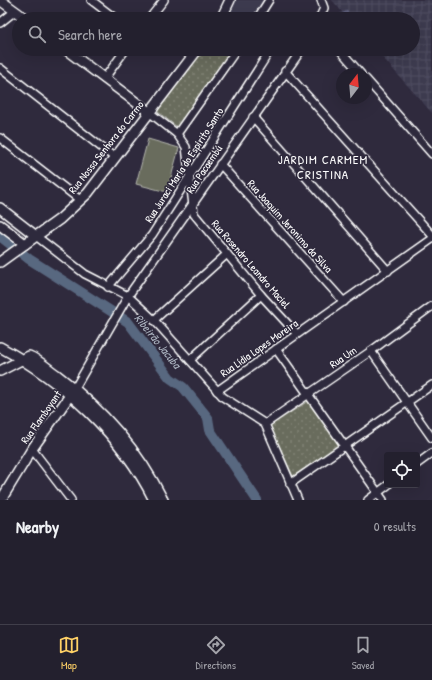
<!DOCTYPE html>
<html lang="en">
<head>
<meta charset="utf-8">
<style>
  body { margin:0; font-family:"Patrick Hand",sans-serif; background:#2f2d3a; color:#f1f3f6 }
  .controls { position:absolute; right:12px; bottom:12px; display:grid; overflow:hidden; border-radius:4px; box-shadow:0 4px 16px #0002 }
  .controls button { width:36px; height:36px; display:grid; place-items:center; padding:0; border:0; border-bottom:1px solid #403e4a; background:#23202e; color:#f1f3f6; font:20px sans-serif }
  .compass { position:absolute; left:336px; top:68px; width:36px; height:36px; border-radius:50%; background:#23202e; box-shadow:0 4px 16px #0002; rotate:16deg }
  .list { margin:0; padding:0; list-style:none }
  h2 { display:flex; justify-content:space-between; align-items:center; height:52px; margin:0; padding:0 16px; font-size:17px }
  h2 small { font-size:13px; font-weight:400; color:#a3a3aa }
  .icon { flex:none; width:22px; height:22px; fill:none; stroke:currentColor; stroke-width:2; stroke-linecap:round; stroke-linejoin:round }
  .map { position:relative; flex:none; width:432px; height:500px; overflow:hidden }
  .search { position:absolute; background:#23202e; box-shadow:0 4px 16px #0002; left:12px; right:12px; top:12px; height:44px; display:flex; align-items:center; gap:10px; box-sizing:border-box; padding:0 14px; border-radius:22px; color:#a3a3aa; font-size:15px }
  .sheet { height:124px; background:#23202e }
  nav { display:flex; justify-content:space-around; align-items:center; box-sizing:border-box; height:56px; border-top:1px solid #403e4a; background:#23202e; font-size:11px; color:#a3a3aa }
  nav a { display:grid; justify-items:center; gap:2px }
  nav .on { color:#ffd166 }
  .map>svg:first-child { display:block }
</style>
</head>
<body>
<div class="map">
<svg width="432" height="500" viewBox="0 0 432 500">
  <defs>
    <pattern id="industrial-grid" width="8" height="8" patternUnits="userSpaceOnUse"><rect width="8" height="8" fill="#3d3a50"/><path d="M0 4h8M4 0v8" fill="none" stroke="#504e62"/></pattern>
    <pattern id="green-dots" width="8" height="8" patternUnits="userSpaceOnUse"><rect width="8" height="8" fill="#696c5d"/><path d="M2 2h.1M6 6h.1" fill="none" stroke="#808275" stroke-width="1.8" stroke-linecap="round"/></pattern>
  </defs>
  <rect width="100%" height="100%" fill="#2f2a3d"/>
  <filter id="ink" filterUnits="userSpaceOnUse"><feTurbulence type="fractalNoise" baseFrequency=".025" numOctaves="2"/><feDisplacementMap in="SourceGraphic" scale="8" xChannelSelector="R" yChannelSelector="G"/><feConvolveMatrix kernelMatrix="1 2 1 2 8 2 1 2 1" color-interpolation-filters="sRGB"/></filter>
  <g filter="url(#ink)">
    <polygon fill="#3d3a50" points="232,0 266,0 253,19 225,19"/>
    <polygon fill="url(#industrial-grid)" points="332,0 432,0 432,113 375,49 413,49 413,19 348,19"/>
    <g fill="url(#green-dots)" stroke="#b4b6ae">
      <polygon points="201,49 234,49 177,127 158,112 157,107"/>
      <polygon points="308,401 340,446 293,476 270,426"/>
    </g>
    <polygon fill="#696c5d" stroke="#b4b6ae" points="148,139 179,148 167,192 136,184"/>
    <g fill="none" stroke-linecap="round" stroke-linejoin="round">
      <polyline stroke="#596880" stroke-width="10" points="0,236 29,259 128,322 170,378 183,387 208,418 210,430 257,500"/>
    </g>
    <polygon fill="#5e5e7c" stroke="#424257" points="347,10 355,19 334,19 333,18"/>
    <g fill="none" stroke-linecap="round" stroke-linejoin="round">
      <defs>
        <g id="street">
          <polyline points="91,0 116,19"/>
          <polyline points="149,19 164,0"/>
          <polyline points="257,19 269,0"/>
          <polyline points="319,19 324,8 321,0"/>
          <polyline points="0,23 15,11"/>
          <polyline points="339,49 361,74"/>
          <polyline points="0,68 115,158"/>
          <polyline points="285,71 432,235"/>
          <polyline points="104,79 126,49"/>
          <polyline points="366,79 432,154"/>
          <polyline points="149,112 177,134 186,147 194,214 261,295 297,334"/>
          <polyline points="253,117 388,271"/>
          <polyline points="177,134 237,49"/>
          <polyline points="0,138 80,200"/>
          <polyline points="220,164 344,302"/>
          <polyline points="36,236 85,274 128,296 154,320 223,397 265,424 298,500"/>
          <polyline points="108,287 152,235 271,49"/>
          <polyline points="154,320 227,254"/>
          <polyline points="276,349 383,500"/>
          <polyline points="371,351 432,438"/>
          <polyline points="190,360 261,295"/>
          <polyline points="75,388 128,296 302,49"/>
          <polyline points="217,391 432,239"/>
          <polyline points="265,424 371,351 432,306"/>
          <polyline points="32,449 71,500"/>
          <polyline points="417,464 432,453"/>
          <polyline points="290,484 432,385"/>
          <polyline points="368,500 388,485"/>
        </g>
        <g id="secondary">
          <polyline points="0,0 26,19"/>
          <polyline points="221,19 230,0"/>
          <polyline points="65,49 149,112"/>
          <polyline points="0,208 36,236"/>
          <polyline points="0,225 25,244"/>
          <polyline points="0,262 60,219 88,193 198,49"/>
          <path d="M0,347C63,381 122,435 154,500"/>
          <path d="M0,371L29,356C39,360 48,369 57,375C101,408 139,451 163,500"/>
          <polyline points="1,500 32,449 73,391"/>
        </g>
      </defs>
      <use href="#street" stroke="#fff" stroke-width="10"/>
      <use href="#secondary" stroke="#fff" stroke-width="12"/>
      <use href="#street" stroke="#2f2a3d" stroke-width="7"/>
      <use href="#secondary" stroke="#2f2a3d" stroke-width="9"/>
    </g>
  </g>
  <g text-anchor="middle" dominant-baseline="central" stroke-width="3.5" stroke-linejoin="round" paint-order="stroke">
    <g font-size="11" fill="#fff" stroke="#2f2a3d">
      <text transform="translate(106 147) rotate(-52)">Rua Nossa Senhora do Carmo</text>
      <text transform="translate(184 165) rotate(-57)">Rua Juraci Maria do Espírito Santo</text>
      <text transform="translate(204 169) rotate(-56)">Rua Pacaembú</text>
      <text transform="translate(290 226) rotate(48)">Rua Joaquim Jeronimo da Silva</text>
      <text transform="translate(251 264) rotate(49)">Rua Rosendro Leandro Maciel</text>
      <text transform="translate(259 348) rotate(-35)">Rua Lídia Lopes Moreira</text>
      <text transform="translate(343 357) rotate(-34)">Rua Um</text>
      <text transform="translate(41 417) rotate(-55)">Rua Flamboyant</text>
    </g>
    <g font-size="12" font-style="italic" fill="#acb4c0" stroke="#2f2a3d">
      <text transform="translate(158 341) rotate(51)">Ribeirão Jacuba</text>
    </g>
    <g font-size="13" letter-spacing="1" fill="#fff" stroke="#2f2a3d">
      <text x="323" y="159">JARDIM CARMEM<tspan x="323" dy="15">CRISTINA</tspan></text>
    </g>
  </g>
</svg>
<div class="controls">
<button><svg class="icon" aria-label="locate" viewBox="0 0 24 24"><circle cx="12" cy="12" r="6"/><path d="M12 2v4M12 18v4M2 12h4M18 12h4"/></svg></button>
</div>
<svg class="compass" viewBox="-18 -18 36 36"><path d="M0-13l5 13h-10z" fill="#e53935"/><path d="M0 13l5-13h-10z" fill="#a3a3aa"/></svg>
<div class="search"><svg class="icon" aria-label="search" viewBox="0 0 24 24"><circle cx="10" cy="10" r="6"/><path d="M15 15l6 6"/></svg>Search here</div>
</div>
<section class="sheet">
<h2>Nearby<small>0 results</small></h2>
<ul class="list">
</ul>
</section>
<nav>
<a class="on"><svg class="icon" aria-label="map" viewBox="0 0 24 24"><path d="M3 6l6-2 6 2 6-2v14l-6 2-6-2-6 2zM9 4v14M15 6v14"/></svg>Map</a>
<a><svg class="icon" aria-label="directions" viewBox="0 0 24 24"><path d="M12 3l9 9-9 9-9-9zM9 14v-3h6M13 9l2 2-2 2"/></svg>Directions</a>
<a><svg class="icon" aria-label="saved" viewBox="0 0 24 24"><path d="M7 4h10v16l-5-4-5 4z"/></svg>Saved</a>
</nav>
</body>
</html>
